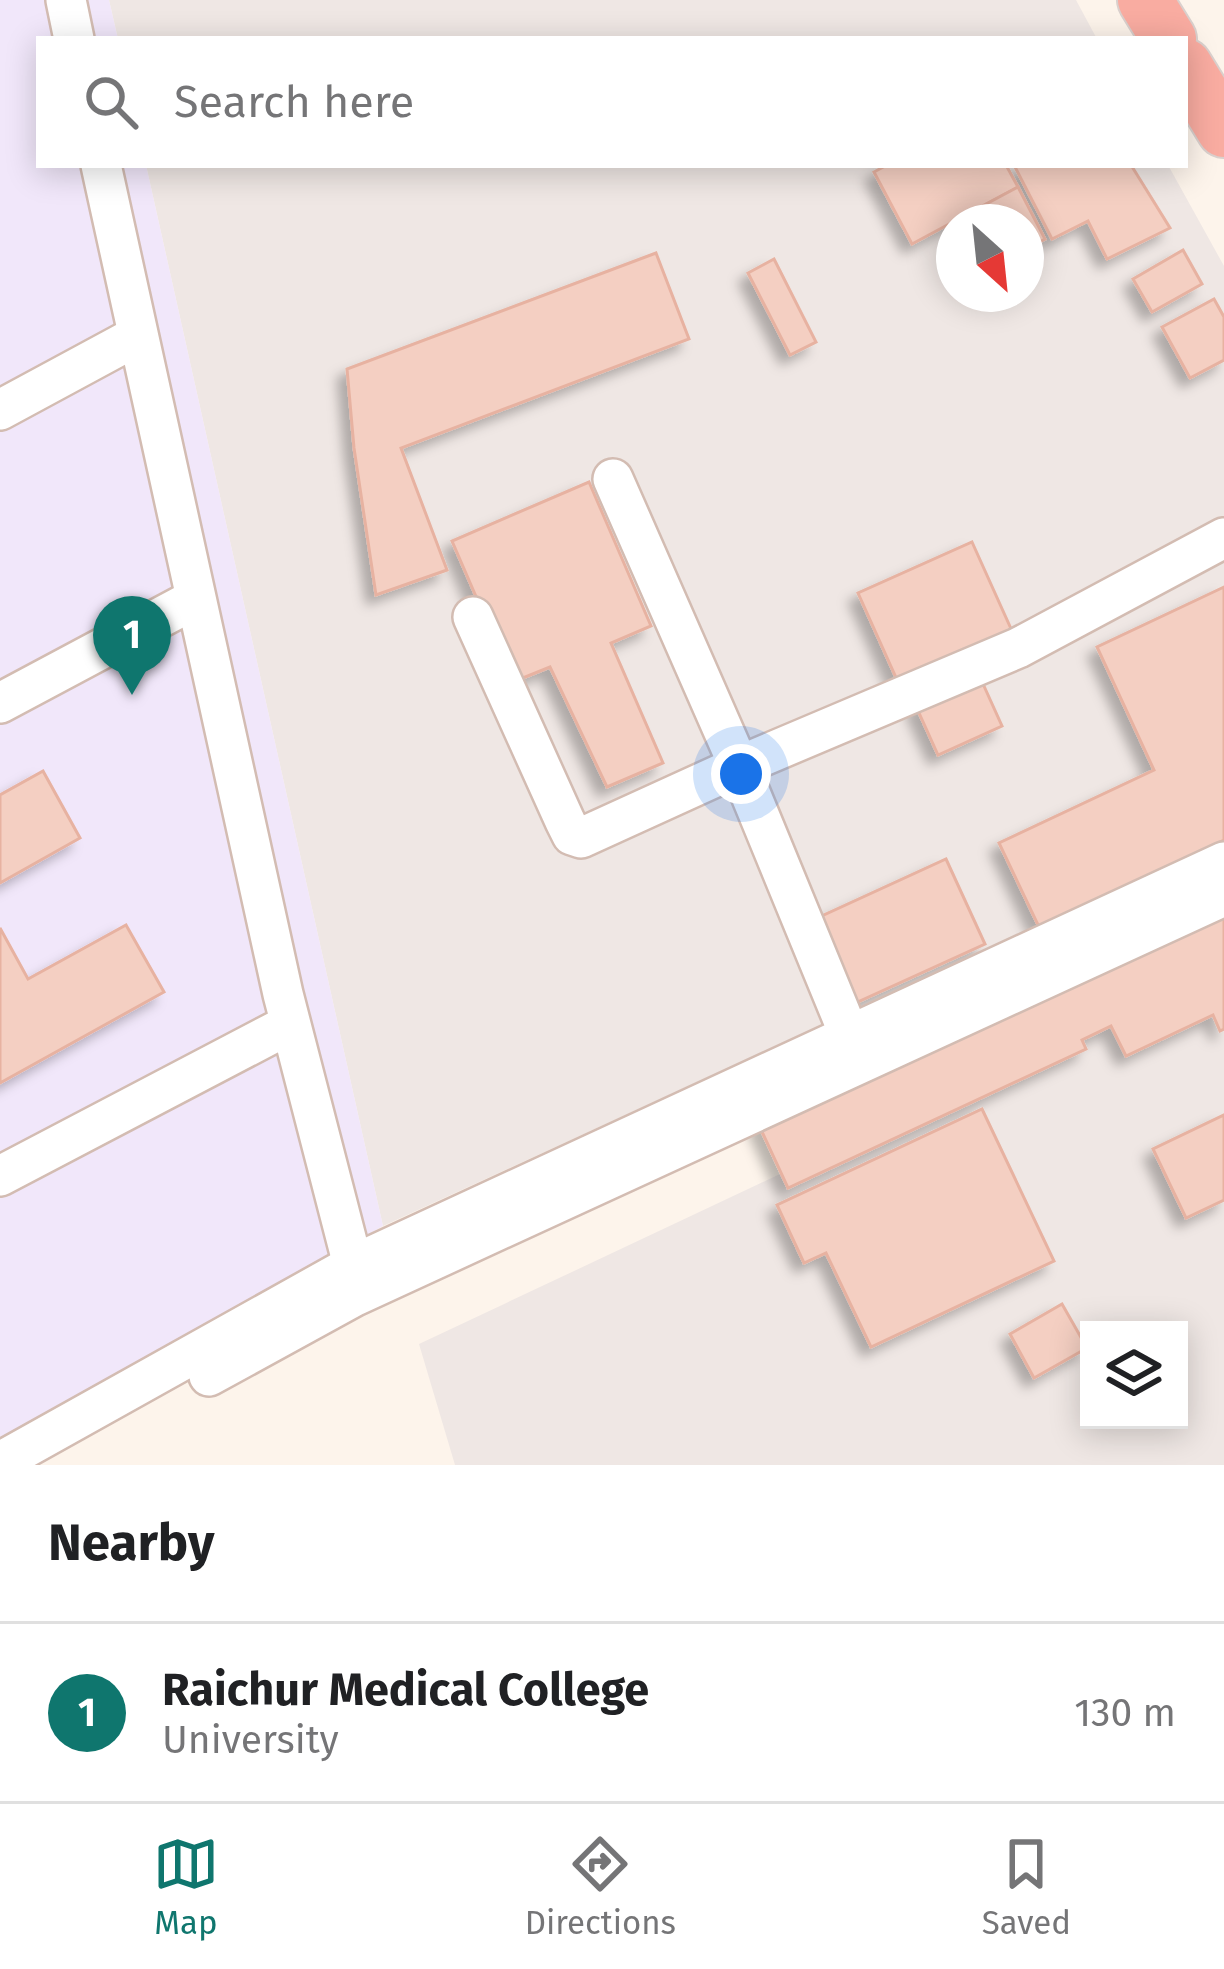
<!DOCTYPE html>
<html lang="en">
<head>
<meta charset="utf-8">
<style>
  body { margin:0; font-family:"Fira Sans",sans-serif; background:#f6f6f6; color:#202124 }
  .controls { position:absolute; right:36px; bottom:36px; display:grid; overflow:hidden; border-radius:0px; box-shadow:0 6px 30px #0003 }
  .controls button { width:108px; height:108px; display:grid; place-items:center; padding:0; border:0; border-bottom:3px solid #e0e0e0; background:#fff; color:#202124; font:60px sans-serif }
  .compass { position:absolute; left:936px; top:204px; width:108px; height:108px; border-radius:50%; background:#fff; box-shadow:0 6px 30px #0003; rotate:153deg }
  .you { position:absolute; left:741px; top:774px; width:42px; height:42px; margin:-30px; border:9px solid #fff; border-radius:50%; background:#1a73e8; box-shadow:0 0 0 18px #1a73e833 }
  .badge { display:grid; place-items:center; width:78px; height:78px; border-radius:50%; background:#0f766e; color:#fff; font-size:39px; font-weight:700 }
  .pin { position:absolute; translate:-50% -99px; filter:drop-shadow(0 3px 6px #0008) }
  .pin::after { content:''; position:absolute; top:63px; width:42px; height:36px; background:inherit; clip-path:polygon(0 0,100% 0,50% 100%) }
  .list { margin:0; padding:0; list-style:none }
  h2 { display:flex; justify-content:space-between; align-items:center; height:156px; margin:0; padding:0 48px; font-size:51px }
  h2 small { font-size:39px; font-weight:400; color:#757577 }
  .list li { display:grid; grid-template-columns:78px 1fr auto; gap:36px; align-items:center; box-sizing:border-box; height:180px; padding:0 48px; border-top:3px solid #e0e0e0 }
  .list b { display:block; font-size:45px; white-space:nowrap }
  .list p { margin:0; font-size:39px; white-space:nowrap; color:#757577 }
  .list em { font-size:39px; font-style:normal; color:#757577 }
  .icon { flex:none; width:66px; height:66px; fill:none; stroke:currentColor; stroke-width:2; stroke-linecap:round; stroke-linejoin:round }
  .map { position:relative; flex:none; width:1224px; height:1465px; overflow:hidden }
  .search { position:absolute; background:#fff; box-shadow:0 6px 30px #0003; left:36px; right:36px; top:36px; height:132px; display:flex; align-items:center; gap:30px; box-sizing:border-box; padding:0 42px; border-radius:0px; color:#757577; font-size:45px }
  .sheet { height:336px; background:#fff }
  nav { display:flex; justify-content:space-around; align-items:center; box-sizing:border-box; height:168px; border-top:3px solid #e0e0e0; background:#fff; font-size:33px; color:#757577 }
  nav a { display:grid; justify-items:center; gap:6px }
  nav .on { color:#0f766e }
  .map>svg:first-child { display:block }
</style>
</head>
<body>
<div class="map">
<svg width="1224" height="1465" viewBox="0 0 1224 1465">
  <defs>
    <filter id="shadow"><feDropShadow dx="-9" dy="9" stdDeviation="6" flood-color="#0004"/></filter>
  </defs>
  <rect width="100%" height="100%" fill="#fdf4eb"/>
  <g fill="#efe7e4" fill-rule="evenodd">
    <polygon points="109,0 1076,0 1097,39 118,39"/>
    <path d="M146,165H1168L1224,266V840L383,1226ZM954,222H1026V294H954Z"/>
    <path d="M1224,965V1465H455L419,1344ZM1089,1330H1179V1420H1089Z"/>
  </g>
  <polygon fill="#f1e7fa" points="0,0 109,0 118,39 39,39 39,165 146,165 383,1226 0,1441"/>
  <g fill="#f4cfc2" stroke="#e7b2a1" stroke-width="3" filter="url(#shadow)">
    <polygon points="887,165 1006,165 1018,187 912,244 874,172"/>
    <polygon points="1014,165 1131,165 1170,228 1107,259 1088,221 1052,239"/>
    <polygon points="1018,187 1045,239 1026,249 1026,222 979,222 973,211"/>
    <polygon points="1183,250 1202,284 1152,312 1133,279"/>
    <polygon points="656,253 689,339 401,448 447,570 376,595 354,448 347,369"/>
    <polygon points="774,259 816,342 790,355 748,273"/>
    <polygon points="1214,299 1224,317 1224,360 1190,378 1162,327"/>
    <polygon points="589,482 651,626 611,643 663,763 607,787 550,667 513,682 452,541"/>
    <polygon points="972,542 1012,631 898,682 858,593"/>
    <polygon points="1224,587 1224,840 1039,927 999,843 1154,770 1097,647"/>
    <polygon points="979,675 1002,726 938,755 915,704"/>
    <polygon points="43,771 80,838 0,883 0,795"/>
    <polygon points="946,859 985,944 851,1005 813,920"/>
    <polygon points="1224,914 1224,1029 1220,1031 1213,1015 1126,1056 1111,1026 1082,1040 1086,1049 788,1188 757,1121"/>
    <polygon points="126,925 164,992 0,1083 0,928 28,979"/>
    <polygon points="982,1109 1054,1261 871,1347 826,1253 804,1263 777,1205"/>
    <polygon points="1224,1115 1224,1200 1186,1218 1153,1149"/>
    <polygon points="1062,1304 1087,1348 1034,1378 1010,1334"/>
  </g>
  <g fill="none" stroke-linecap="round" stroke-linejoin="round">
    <defs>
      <g id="minor">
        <polyline points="66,0 74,39"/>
        <polyline points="101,165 283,994 353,1265"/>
        <polyline points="0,410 137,336"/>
        <polyline points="613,479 739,766 849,1034"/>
        <polyline points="473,617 565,821 572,835 581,838 739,766 1018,648 1224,538"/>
        <polyline points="0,703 195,599"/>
        <polyline points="0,1176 290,1024"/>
        <polyline points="209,1376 355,1296 1224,896"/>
        <polyline points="0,1462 353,1265 1224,862"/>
      </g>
      <g id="highway">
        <polyline points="1145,0 1169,39"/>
        <polyline points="1185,66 1224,130"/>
      </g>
    </defs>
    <use href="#minor" stroke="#d3bcb2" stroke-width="44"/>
    <use href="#highway" stroke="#dad0cd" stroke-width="58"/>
    <use href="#minor" stroke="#fff" stroke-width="39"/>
    <use href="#highway" stroke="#f9aca1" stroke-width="54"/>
  </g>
</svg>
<div class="controls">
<button><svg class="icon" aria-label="layers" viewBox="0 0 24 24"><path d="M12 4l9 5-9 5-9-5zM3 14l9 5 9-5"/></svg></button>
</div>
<svg class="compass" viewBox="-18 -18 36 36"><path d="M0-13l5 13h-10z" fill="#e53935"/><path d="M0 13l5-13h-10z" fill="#757577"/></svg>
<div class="you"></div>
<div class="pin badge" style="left:132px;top:695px">1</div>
<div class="search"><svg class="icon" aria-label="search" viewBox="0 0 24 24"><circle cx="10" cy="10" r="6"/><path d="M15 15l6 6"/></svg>Search here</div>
</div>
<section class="sheet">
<h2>Nearby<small></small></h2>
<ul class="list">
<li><span class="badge">1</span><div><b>Raichur Medical College</b><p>University</p></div><em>130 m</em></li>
</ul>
</section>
<nav>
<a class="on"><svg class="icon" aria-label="map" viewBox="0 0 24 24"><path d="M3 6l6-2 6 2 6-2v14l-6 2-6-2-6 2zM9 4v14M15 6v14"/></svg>Map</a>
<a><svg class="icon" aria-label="directions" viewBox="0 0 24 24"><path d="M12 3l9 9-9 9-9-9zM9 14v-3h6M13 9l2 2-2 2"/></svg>Directions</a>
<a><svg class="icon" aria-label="saved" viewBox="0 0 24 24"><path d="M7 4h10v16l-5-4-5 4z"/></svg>Saved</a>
</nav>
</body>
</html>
